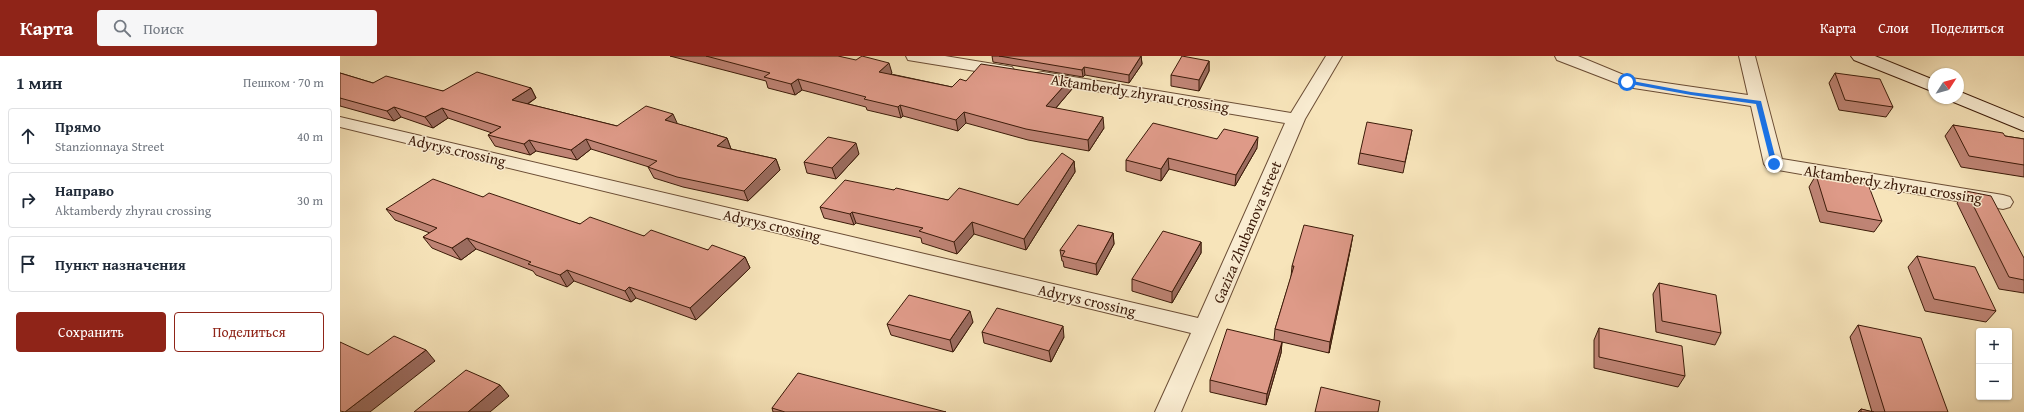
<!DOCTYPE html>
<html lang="ru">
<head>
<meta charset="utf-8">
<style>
  body { margin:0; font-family:"Gentium Book Plus",serif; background:#f6f6f7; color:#1f2937 }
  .controls { position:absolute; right:12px; bottom:12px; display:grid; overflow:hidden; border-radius:4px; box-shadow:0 1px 3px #0004 }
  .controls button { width:36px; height:36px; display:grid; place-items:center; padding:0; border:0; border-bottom:1px solid #e0e1e3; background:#fff; color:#1f2937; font:20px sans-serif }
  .compass { position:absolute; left:1588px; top:12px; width:36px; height:36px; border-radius:50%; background:#fff; box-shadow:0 1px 3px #0004; rotate:54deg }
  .stop { position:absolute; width:12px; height:12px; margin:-9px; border:3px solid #1a73e8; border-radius:50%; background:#fff }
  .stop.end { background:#1a73e8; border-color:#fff; box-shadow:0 1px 4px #0008 }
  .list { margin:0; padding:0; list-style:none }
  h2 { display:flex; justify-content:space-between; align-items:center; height:52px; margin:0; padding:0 16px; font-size:17px }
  h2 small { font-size:13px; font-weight:400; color:#747a83 }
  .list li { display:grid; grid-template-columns:26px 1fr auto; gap:12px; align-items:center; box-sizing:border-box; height:56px; margin:0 8px 8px; padding:0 8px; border:1px solid #e0e1e3; border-radius:4px }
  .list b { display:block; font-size:15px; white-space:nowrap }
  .list p { margin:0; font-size:13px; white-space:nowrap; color:#747a83 }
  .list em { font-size:13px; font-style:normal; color:#747a83 }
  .actions { display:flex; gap:8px; padding:12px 16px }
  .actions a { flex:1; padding:9px 0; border:1px solid #8f2418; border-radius:4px; text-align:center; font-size:14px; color:#8f2418 }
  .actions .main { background:#8f2418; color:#fff }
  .icon { flex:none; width:22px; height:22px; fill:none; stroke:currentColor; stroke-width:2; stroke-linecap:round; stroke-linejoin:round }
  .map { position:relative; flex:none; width:1684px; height:356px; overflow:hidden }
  header { display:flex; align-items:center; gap:24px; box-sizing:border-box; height:56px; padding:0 20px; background:#8f2418; color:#fff }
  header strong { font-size:19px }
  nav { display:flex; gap:22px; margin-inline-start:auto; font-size:14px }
  .search { width:280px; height:36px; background:#f6f6f7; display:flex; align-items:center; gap:10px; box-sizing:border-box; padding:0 14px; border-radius:4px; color:#747a83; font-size:15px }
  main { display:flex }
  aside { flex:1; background:#fff }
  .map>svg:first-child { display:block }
</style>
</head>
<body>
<header>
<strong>Карта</strong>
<div class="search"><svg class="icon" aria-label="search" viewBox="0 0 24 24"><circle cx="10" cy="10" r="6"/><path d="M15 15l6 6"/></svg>Поиск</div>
<nav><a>Карта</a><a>Слои</a><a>Поделиться</a></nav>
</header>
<main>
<aside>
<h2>1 мин<small>Пешком · 70 m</small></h2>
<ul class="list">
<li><svg class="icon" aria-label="ahead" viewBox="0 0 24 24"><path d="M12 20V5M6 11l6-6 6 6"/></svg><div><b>Прямо</b><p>Stanzionnaya Street</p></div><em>40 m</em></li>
<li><svg class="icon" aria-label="right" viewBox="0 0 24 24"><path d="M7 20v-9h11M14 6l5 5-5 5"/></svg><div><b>Направо</b><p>Aktamberdy zhyrau crossing</p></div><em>30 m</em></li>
<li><svg class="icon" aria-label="arrive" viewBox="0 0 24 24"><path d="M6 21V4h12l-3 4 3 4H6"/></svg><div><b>Пункт назначения</b></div></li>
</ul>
<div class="actions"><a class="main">Сохранить</a><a>Поделиться</a></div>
</aside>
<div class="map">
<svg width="1684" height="356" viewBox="0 0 1684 356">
  <rect width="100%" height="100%" fill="#f7e4ba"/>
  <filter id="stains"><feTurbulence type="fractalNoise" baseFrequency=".005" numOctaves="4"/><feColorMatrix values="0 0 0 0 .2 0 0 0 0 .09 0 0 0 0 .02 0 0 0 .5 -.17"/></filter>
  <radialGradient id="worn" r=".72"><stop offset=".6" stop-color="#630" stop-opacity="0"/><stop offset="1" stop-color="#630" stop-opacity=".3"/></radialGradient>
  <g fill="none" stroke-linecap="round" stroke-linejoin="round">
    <defs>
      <g id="minor">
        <polygon points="566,0 605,0 666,10 672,11 675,15 672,19 666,20 574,5 568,4"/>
        <polygon points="986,0 1002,0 965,63 841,356 815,356 851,277 0,71 0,61 858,262 945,67 703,26 697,25 694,21 697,17 703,16 951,57"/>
        <polygon points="1215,0 1238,0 1291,22 1408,39 1399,0 1415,0 1442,103 1663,139 1670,141 1673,146 1670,151 1663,153 1427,112 1424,108 1411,50 1287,31 1217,4"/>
      </g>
      <g id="secondary">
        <polygon points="1511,0 1535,0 1594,24 1594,36 1514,4"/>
        <polygon points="1618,35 1684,62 1684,75 1611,45 1609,42 1618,42"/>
      </g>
    </defs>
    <use href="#minor" stroke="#6b4d35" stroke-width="2"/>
    <use href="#secondary" stroke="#3c1b09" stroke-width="2"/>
    <use href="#minor" fill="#faedd2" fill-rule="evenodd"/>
    <use href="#secondary" fill="#faedd2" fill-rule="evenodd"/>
  </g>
  <g fill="#bf8475" stroke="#3c1b09">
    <polygon points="330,0 498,0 552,17 551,18 612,31 626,25 731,22 732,33 716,52 764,72 749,95 688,84 626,67 618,75 563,60 561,62 527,54 526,51 462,34 455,39 428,32 426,25"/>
    <polygon points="652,0 801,0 802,8 789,27 745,19 743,21 653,6"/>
    <polygon points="869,5 869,15 859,35 831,30 831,19"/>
    <polygon points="0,17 33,27 103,35 191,32 196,42 188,48 277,70 338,68 387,82 391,93 436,103 440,114 408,145 343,131 314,122 308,111 309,111 251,93 237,104 196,95 190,99 155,90 148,79 152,77 108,62 93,72 61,61 54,65 0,50"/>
    <polygon points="1495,17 1553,51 1546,61 1499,54 1489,27"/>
    <polygon points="1613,69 1665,80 1684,83 1684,121 1621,111 1605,80"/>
    <polygon points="1072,74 1063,117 1018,108 1020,97"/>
    <polygon points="877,83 917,92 895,130 829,113 821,125 786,115 786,104"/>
    <polygon points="519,98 496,123 467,117 464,106"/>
    <polygon points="734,105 735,116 686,194 634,178 617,198 582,187 581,182 516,167 514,169 484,162 480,151 554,134 608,144 678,149"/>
    <polygon points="1476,119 1542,165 1534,176 1480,166 1469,131"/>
    <polygon points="1626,135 1684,202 1684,237 1659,233 1617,147"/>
    <polygon points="143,141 240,168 304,180 368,194 405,201 410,212 356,264 296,242 291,246 234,225 227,231 196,219 193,215 136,193 121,204 92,192 83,181 90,177 55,164 46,153"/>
    <polygon points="773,177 774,188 757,219 724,211 723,205 722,205 720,194"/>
    <polygon points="861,186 861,197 832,247 792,235 792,223"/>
    <polygon points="1011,190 989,297 942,286 941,297 926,349 870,336 870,324 934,284 935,273 951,221 952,210"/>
    <polygon points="1577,200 1656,255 1646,266 1585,255 1568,211"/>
    <polygon points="1319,227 1381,277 1375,289 1316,276 1313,238"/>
    <polygon points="633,266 613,296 551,279 547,268"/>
    <polygon points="1518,269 1608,356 1518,356 1521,353 1532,356 1510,281"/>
    <polygon points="1259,272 1345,320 1338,331 1254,312 1254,284"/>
    <polygon points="642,276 724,281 711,306 644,287"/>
    <polygon points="432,352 606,356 433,356"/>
  </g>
  <g fill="#9b6c5f" stroke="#3c1b09">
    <polygon points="801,0 802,8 789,27 789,19"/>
    <polygon points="869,5 869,15 859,35 859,24"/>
    <polygon points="549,7 552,17 542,26 539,16"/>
    <polygon points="744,11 745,19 743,21 742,14"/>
    <polygon points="731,22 732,33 708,61 706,50"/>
    <polygon points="458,23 462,34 455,39 451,28"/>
    <polygon points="191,32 196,42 178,54 172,44"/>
    <polygon points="560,49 563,60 561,62 558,51"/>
    <polygon points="54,51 61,61 54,65 47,55"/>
    <polygon points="102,52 108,62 93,72 85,61"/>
    <polygon points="624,56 626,67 618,75 616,64"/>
    <polygon points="333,58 338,69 325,64"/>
    <polygon points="763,61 764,72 749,95 748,84"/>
    <polygon points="918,81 917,92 895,130 896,119"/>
    <polygon points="387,82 391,93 381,101 377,90"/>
    <polygon points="246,83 251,93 237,104 231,94"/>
    <polygon points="189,84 196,95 190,99 184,88"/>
    <polygon points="516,87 519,98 496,123 492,112"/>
    <polygon points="828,102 829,113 821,125 821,113"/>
    <polygon points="436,103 440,114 408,145 404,135"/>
    <polygon points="734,105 735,116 686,194 684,183"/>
    <polygon points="512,156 516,167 514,169 510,158"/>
    <polygon points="632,166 634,178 617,198 614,186"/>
    <polygon points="773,177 774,188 757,219 756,208"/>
    <polygon points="1013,179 1011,190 989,297 990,286"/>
    <polygon points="127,182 136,193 121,204 112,192"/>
    <polygon points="861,186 861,197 832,247 832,236"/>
    <polygon points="405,201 410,212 356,264 350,252"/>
    <polygon points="227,214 234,225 227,231 220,219"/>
    <polygon points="289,231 296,242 291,246 285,235"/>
    <polygon points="630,255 633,266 613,296 610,284"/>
    <polygon points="723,270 724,281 711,306 709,295"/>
    <polygon points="942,286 941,297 926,349 927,338"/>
    <polygon points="86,294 95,305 30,356 5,356"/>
    <polygon points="160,329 169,340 150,356 128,356"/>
  </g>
  <g fill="#de9a88" stroke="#3c1b09">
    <polygon points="366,0 498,0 516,4 522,0 549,7 539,16 612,31 620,23 626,25 641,8 731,22 706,50 763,61 748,84 686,73 624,56 616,64 560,49 558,51 524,43 526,41 458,23 451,28 424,21 430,17"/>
    <polygon points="659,0 801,0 789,19 744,11 742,14"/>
    <polygon points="842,0 869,5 859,24 831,19"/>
    <polygon points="137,16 191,32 172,44 277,70 306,50 333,58 325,64 387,82 377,90 436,103 404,135 337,121 308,111 317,105 246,83 231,94 189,84 184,88 148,79 161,71 102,52 85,61 54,51 47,55 0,42 0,17 33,27 46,20 103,35"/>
    <polygon points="1495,17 1540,23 1553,51 1505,44"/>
    <polygon points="1027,66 1072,74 1065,106 1020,97"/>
    <polygon points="813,67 877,83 884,73 918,81 896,119 828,102 821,113 786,104"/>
    <polygon points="1613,69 1663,77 1665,80 1684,83 1684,109 1629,100"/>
    <polygon points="488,81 516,87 492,112 464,106"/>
    <polygon points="722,97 734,105 684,183 632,166 614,186 579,175 583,172 512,156 510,158 480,151 505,124 554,134 556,132 608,144 619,132 678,149"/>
    <polygon points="1476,119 1528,128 1542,165 1487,155"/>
    <polygon points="93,123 143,141 149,137 240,168 250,161 304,180 311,174 368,194 372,189 405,201 350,252 289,231 285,235 227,214 220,219 188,208 191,206 127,182 112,192 83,181 97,172 46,153"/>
    <polygon points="1626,135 1651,140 1684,202 1684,224 1669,221"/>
    <polygon points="738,169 773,177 756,208 722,200 725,195 720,194"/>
    <polygon points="964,169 1013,179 990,286 935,273 954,210 952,210"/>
    <polygon points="823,175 861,186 832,236 792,223"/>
    <polygon points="1577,200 1635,211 1656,255 1594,243"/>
    <polygon points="1319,227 1376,239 1381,277 1322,265"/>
    <polygon points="569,239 630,255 610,284 547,268"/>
    <polygon points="657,252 723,270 709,295 642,276"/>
    <polygon points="1518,269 1581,282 1608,356 1545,356"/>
    <polygon points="1259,272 1342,290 1345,320 1259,301"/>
    <polygon points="887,273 942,286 927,338 870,324"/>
    <polygon points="54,280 86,294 5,356 0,355 0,286 28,299"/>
    <polygon points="126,314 160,329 128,356 74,356"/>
    <polygon points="458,317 606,356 445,356 432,352"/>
    <polygon points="981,331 1040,345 1038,356 975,356"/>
    <polygon points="1521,353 1534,356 1521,356"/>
  </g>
  <polygon fill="#1a73e8" points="1287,24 1351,36 1421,45 1437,108 1434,110 1431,108 1416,48 1351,39 1285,27"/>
  <g text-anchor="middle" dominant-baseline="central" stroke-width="3" stroke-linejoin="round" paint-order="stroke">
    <g font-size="15" fill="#3c1b09" stroke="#faedd2">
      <text transform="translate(800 37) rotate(9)">Aktamberdy zhyrau crossing</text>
      <text transform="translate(117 94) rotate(13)">Adyrys crossing</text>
      <text transform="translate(1553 128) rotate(9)">Aktamberdy zhyrau crossing</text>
      <text transform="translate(432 169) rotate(13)">Adyrys crossing</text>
      <text transform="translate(907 176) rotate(-67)">Gaziza Zhubanova street</text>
      <text transform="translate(747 244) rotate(13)">Adyrys crossing</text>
    </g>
  </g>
  <rect width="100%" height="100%" filter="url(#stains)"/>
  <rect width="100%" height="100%" fill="url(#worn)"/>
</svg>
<div class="controls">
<button>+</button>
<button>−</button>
</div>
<svg class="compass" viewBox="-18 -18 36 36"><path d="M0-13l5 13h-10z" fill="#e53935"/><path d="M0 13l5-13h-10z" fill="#747a83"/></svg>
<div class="stop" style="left:1287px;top:26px"></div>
<div class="stop end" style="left:1434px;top:108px"></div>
</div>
</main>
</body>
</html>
